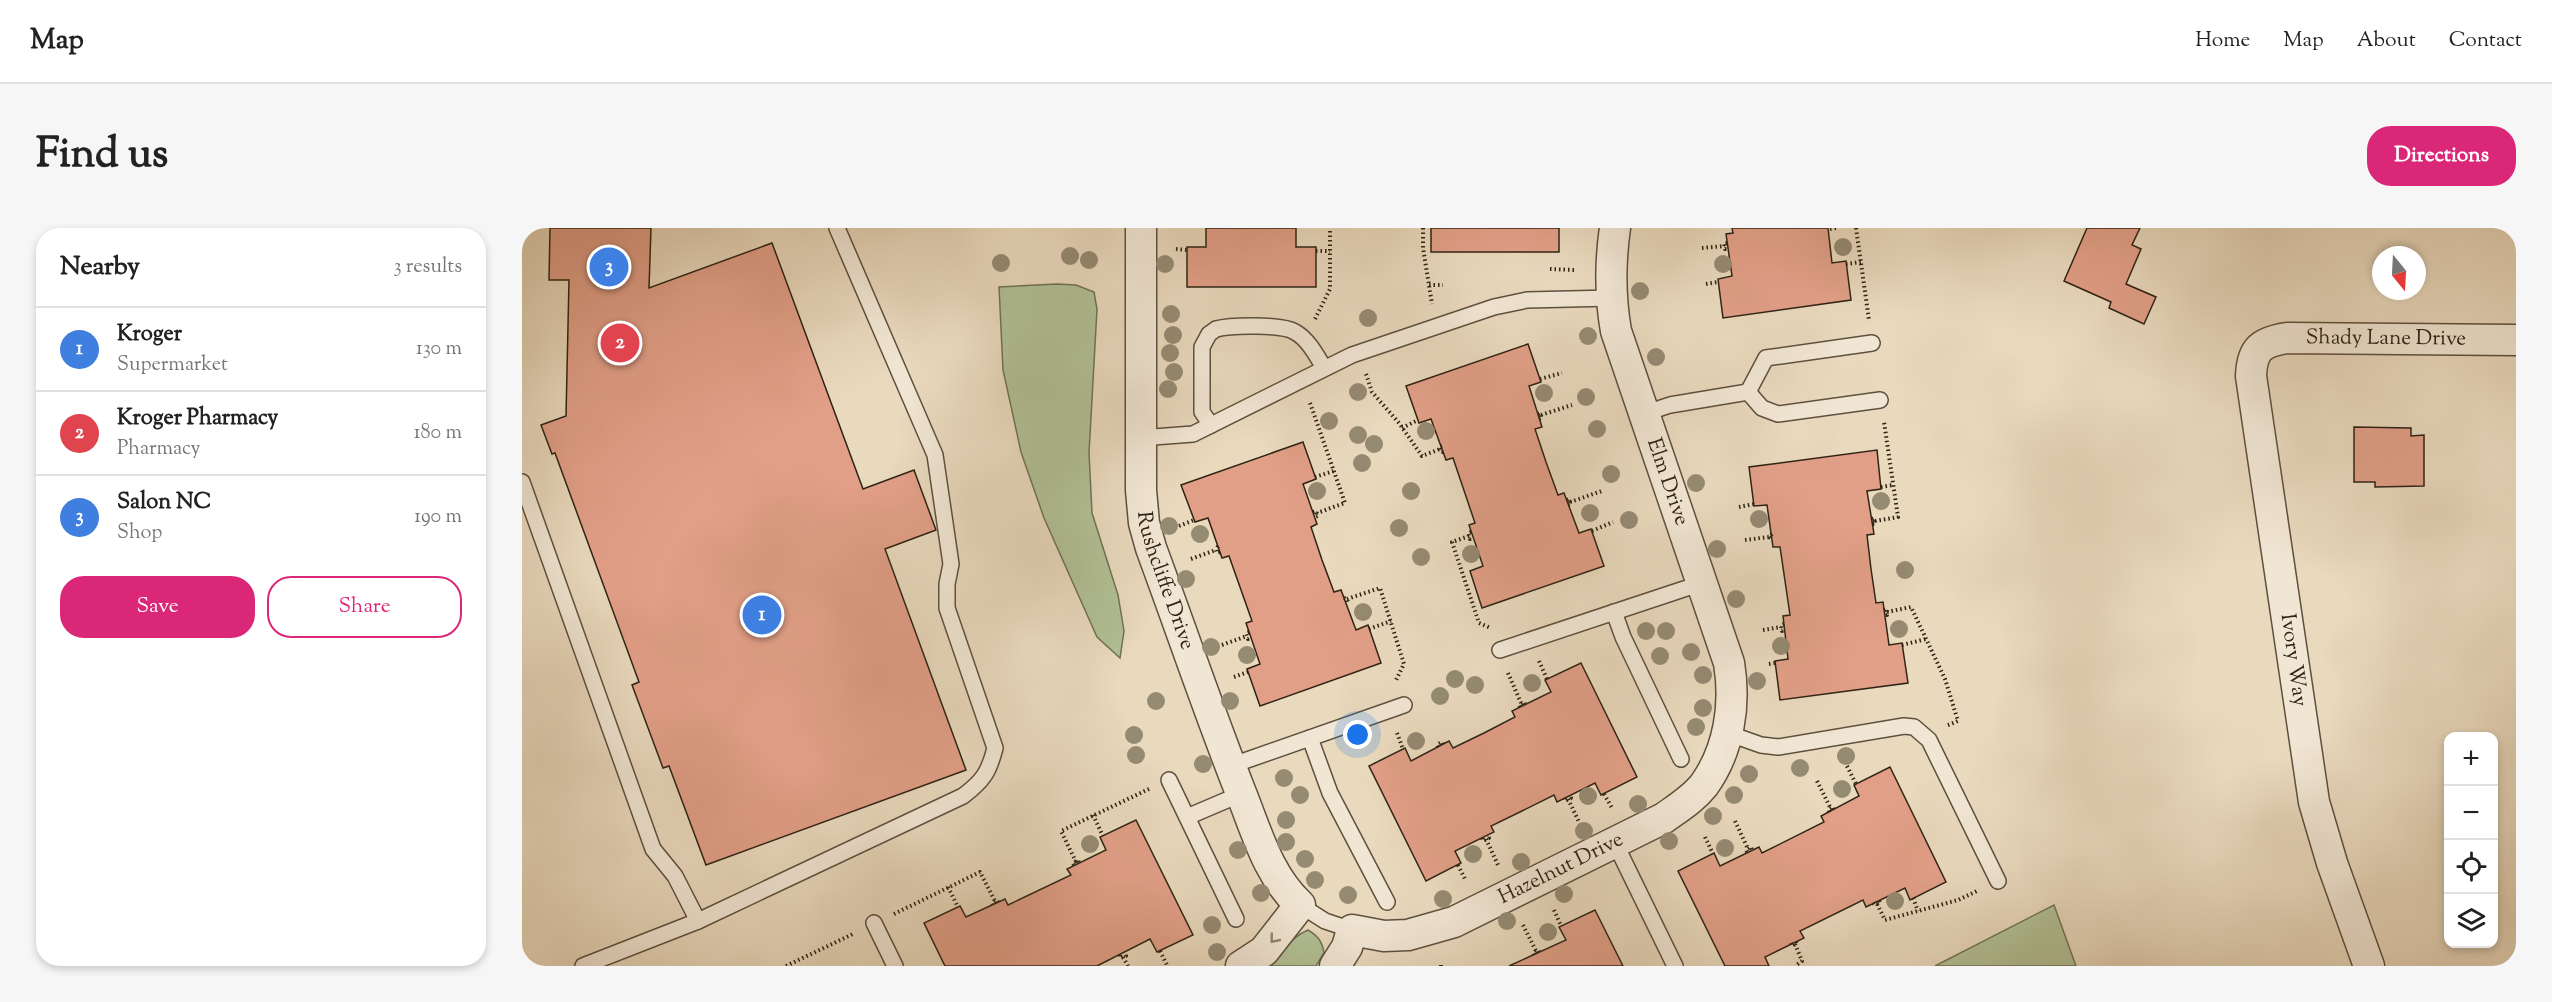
<!DOCTYPE html>
<html lang="en">
<head>
<meta charset="utf-8">
<style>
  body { margin:0; font-family:"Sorts Mill Goudy",serif; background:#f6f6f6; color:#222 }
  .controls { position:absolute; right:18px; bottom:18px; display:grid; overflow:hidden; border-radius:12px; box-shadow:0 3px 9px #0003 }
  .controls button { width:54px; height:54px; display:grid; place-items:center; padding:0; border:0; border-bottom:2px solid #e0e0e0; background:#fff; color:#222; font:30px sans-serif }
  .compass { position:absolute; left:1850px; top:18px; width:54px; height:54px; border-radius:50%; background:#fff; box-shadow:0 3px 9px #0003; rotate:162deg }
  .you { position:absolute; left:836px; top:507px; width:21px; height:21px; margin:-15px; border:4px solid #fff; border-radius:50%; background:#1a73e8; box-shadow:0 0 0 9px #1a73e833 }
  .badge { display:grid; place-items:center; width:39px; height:39px; border-radius:50%; background:#db2777; color:#fff; font-size:20px; font-weight:700 }
  .pin { position:absolute; translate:-50% -50%; border:3px solid #fff; box-shadow:0 2px 6px #0006 }
  .list { margin:0; padding:0; list-style:none }
  h2 { display:flex; justify-content:space-between; align-items:center; height:78px; margin:0; padding:0 24px; font-size:26px }
  h2 small { font-size:20px; font-weight:400; color:#767676 }
  .list li { display:grid; grid-template-columns:39px 1fr auto; gap:18px; align-items:center; box-sizing:border-box; height:84px; padding:0 24px; border-top:2px solid #e0e0e0 }
  .list b { display:block; font-size:22px; white-space:nowrap }
  .list p { margin:0; font-size:20px; white-space:nowrap; color:#767676 }
  .list em { font-size:20px; font-style:normal; color:#767676 }
  .actions { display:flex; gap:12px; padding:18px 24px }
  .actions a { flex:1; padding:14px 0; border:2px solid #db2777; border-radius:24px; text-align:center; font-size:21px; color:#db2777 }
  .actions .main { background:#db2777; color:#fff }
  .icon { flex:none; width:33px; height:33px; fill:none; stroke:currentColor; stroke-width:2; stroke-linecap:round; stroke-linejoin:round }
  .map { position:relative; flex:none; width:1994px; height:738px; overflow:hidden; border-radius:24px }
  header { display:flex; align-items:center; gap:36px; box-sizing:border-box; height:84px; padding:0 30px; background:#fff; border-bottom:2px solid #e0e0e0 }
  header strong { font-size:28px }
  nav { display:flex; gap:33px; margin-inline-start:auto; font-size:21px }
  .intro { display:flex; align-items:center; justify-content:space-between; box-sizing:border-box; height:144px; padding:0 36px }
  h1 { margin:0; font-size:42px }
  .button { padding:15px 27px; border-radius:24px; background:#db2777; color:#fff; font-size:21px; font-weight:700 }
  main { display:flex; gap:36px; padding:0 36px }
  aside { flex:1; background:#fff; border-radius:24px; box-shadow:0 3px 9px #0003 }
  .map>svg:first-child { display:block }
</style>
</head>
<body>
<header>
<strong>Map</strong>
<nav><a>Home</a><a>Map</a><a>About</a><a>Contact</a></nav>
</header>
<div class="intro"><h1>Find us</h1><a class="button">Directions</a></div>
<main>
<aside>
<h2>Nearby<small>3 results</small></h2>
<ul class="list">
<li><span class="badge" style="background:#3f7fe0">1</span><div><b>Kroger</b><p>Supermarket</p></div><em>130 m</em></li>
<li><span class="badge" style="background:#e0444e">2</span><div><b>Kroger Pharmacy</b><p>Pharmacy</p></div><em>180 m</em></li>
<li><span class="badge" style="background:#3f7fe0">3</span><div><b>Salon NC</b><p>Shop</p></div><em>190 m</em></li>
</ul>
<div class="actions"><a class="main">Save</a><a>Share</a></div>
</aside>
<div class="map">
<svg width="1994" height="738" viewBox="0 0 1994 738">
  <rect width="100%" height="100%" fill="#e9d9bd"/>
  <filter id="stains"><feTurbulence type="fractalNoise" baseFrequency=".00333" numOctaves="4"/><feColorMatrix values="0 0 0 0 .2 0 0 0 0 .09 0 0 0 0 .02 0 0 0 .5 -.17"/></filter>
  <radialGradient id="worn" r=".72"><stop offset=".6" stop-color="#630" stop-opacity="0"/><stop offset="1" stop-color="#630" stop-opacity=".3"/></radialGradient>
  <g fill="#b1c095" stroke="#707255" stroke-width="1.5">
    <polygon points="535,56 554,57 572,64 575,81 567,225 570,285 596,367 602,403 598,430 575,409 522,290 499,224 481,142 477,59"/>
    <polygon points="1532,677 1554,738 1413,738"/>
    <path d="M786,702C796,708 800,713 802,725L794,738H744C760,728 768,709 786,702Z"/>
  </g>
  <g fill="#e19f87" stroke="#2f2315" stroke-width="1.5">
    <polygon points="28,0 129,0 127,60 250,15 341,261 392,242 414,302 363,321 444,542 184,637 147,538 141,540 110,457 117,454 33,225 30,226 19,197 44,188 47,52 27,52"/>
    <polygon points="684,0 774,0 774,19 794,19 794,59 665,59 665,19 684,19"/>
    <rect x="909" y="0" width="128" height="24"/>
    <polygon points="1210,0 1306,0 1310,35 1324,33 1329,72 1201,90 1196,51 1210,48 1204,6 1211,5"/>
    <polygon points="1565,0 1618,0 1610,17 1619,21 1604,56 1634,69 1622,96 1587,80 1589,74 1542,53"/>
    <polygon points="1006,116 1019,154 1007,158 1020,199 1013,201 1024,234 1036,267 1042,265 1057,305 1069,301 1082,338 960,380 948,343 961,338 947,297 953,295 931,230 924,232 909,191 897,195 884,158"/>
    <polygon points="1832,199 1889,200 1889,208 1902,207 1902,258 1853,259 1853,254 1832,254"/>
    <polygon points="781,214 794,251 781,256 795,296 789,299 800,332 812,364 819,362 834,402 846,397 859,435 738,478 725,441 738,436 724,395 730,393 707,328 700,330 686,290 673,294 659,257"/>
    <polygon points="1355,222 1359,261 1345,263 1352,306 1345,307 1349,341 1354,375 1361,374 1367,417 1380,415 1386,455 1258,472 1253,433 1266,431 1261,388 1268,387 1258,319 1251,319 1245,277 1232,278 1227,239"/>
    <polygon points="1059,435 1115,549 1079,567 1073,555 1035,574 1032,567 1000,583 969,598 972,604 933,623 939,635 904,653 847,538 883,520 889,533 927,513 931,520 962,505 993,489 990,483 1029,464 1023,452"/>
    <polygon points="1368,539 1424,654 1388,672 1383,660 1344,679 1341,672 1278,703 1282,710 1243,729 1247,738 1203,738 1156,643 1192,625 1198,638 1237,619 1240,625 1302,594 1299,588 1337,568 1332,557"/>
    <polygon points="614,592 671,707 635,724 628,711 575,738 423,738 402,695 438,678 444,689 483,671 486,677 549,647 545,641 584,622 578,609"/>
    <polygon points="1073,682 1101,738 987,738 1044,712 1037,699"/>
  </g>
  <g fill="none" stroke-linecap="round" stroke-linejoin="round">
    <defs>
      <g id="service">
        <polyline points="1350,115 1244,130 1226,164 1240,180 1256,186 1358,172"/>
        <polyline points="1121,186 1148,177 1226,164"/>
        <path d="M689,197L680,184V119L687,106L694,101C709,97 760,96 773,104C786,111 795,128 802,140"/>
        <polyline points="618,210 671,206 830,127 972,79 1005,72 1090,70"/>
        <polyline points="0,254 131,621 153,648 176,693"/>
        <polyline points="1092,384 1101,409 1159,531"/>
        <polyline points="978,422 1180,355"/>
        <polyline points="1205,505 1239,517 1256,519 1382,498 1392,499 1407,512 1476,653"/>
        <polyline points="788,510 808,565 865,674"/>
        <polyline points="708,538 882,477"/>
        <polyline points="647,552 714,691"/>
        <polyline points="665,589 719,566"/>
        <polyline points="1093,615 1153,738"/>
        <polyline points="778,677 803,693 830,702"/>
        <polyline points="352,695 373,738"/>
        <path d="M61,738L176,693L441,568C461,553 467,544 473,520L425,380V356L429,336L413,227L315,0"/>
      </g>
      <g id="minor">
        <path id="s1" d="M619,0V262L622,295L629,320C659,401 687,484 719,565C735,605 746,647 778,677L742,723L719,738"/>
        <path id="s2" d="M813,738L825,719L830,702L862,708L886,707L932,694L1142,590C1156,580 1171,571 1182,557C1207,522 1214,477 1207,435L1094,103C1088,69 1088,35 1093,0"/>
        <path id="s3" d="M1847,738L1810,635L1792,574L1729,148C1730,121 1739,114 1765,110L1994,112"/>
      </g>
    </defs>
    <use href="#service" stroke="#5e503f" stroke-width="18"/>
    <use href="#minor" stroke="#5e503f" stroke-width="33"/>
    <g stroke="#2f2315" stroke-width="4" stroke-dasharray="1.5 3" stroke-linecap="butt">
      <polyline points="901,0 901,20 910,76"/>
      <polyline points="1334,0 1347,92"/>
      <polyline points="1308,1 1314,0"/>
      <polyline points="1205,15 1202,15 1203,21 1206,21"/>
      <polyline points="1180,20 1203,18"/>
      <polyline points="654,21 665,22"/>
      <polyline points="794,23 808,23"/>
      <polyline points="1324,36 1339,34"/>
      <polyline points="1028,41 1052,42"/>
      <polyline points="1184,56 1196,54"/>
      <polyline points="907,57 921,57"/>
      <polyline points="793,91 808,61 808,0"/>
      <polyline points="844,146 850,164 877,195 900,228 918,221"/>
      <polyline points="1018,151 1040,145"/>
      <polyline points="788,175 823,275 795,285"/>
      <polyline points="1016,186 1018,185 1020,190 1017,191"/>
      <polyline points="1019,187 1050,177"/>
      <polyline points="880,200 896,192"/>
      <polyline points="920,218 917,219 919,224 921,224"/>
      <polyline points="793,249 812,243"/>
      <polyline points="1359,259 1371,257"/>
      <polyline points="1045,272 1047,271 1049,276 1046,277"/>
      <polyline points="1048,274 1080,263"/>
      <polyline points="1217,279 1232,276"/>
      <polyline points="791,284 794,283 796,288 793,289"/>
      <polyline points="1350,291 1352,290 1353,296 1351,296"/>
      <polyline points="1353,293 1376,289 1362,194"/>
      <polyline points="657,298 672,292"/>
      <polyline points="1070,303 1091,294"/>
      <polyline points="949,304 946,305 948,311 951,310"/>
      <polyline points="1250,306 1247,309 1250,311"/>
      <polyline points="947,308 930,314 957,395 969,400"/>
      <polyline points="1223,312 1247,309"/>
      <polyline points="696,318 694,322 695,325 698,324"/>
      <polyline points="669,331 694,322"/>
      <polyline points="822,370 825,371 826,374 824,375"/>
      <polyline points="825,371 858,360 882,436 873,454"/>
      <polyline points="1362,382 1365,381 1365,387 1362,387"/>
      <polyline points="1365,384 1389,379 1423,451 1436,493 1424,498"/>
      <polyline points="1262,396 1259,397 1260,403 1262,402"/>
      <polyline points="847,401 869,393"/>
      <polyline points="1241,402 1259,399"/>
      <polyline points="727,404 724,405 726,411 728,410"/>
      <polyline points="700,417 725,408"/>
      <polyline points="1380,417 1404,411"/>
      <polyline points="1017,433 1025,451"/>
      <polyline points="1247,436 1253,435"/>
      <polyline points="986,445 999,475"/>
      <polyline points="712,449 726,444"/>
      <polyline points="998,479 997,477 1002,474 1003,476"/>
      <polyline points="875,505 881,521"/>
      <polyline points="916,519 915,517 920,514 921,516"/>
      <polyline points="1325,538 1334,556"/>
      <polyline points="1295,553 1309,581"/>
      <polyline points="1082,566 1090,580"/>
      <polyline points="1042,570 1043,573 1049,570 1047,567"/>
      <polyline points="1046,571 1058,596"/>
      <polyline points="1307,584 1306,582 1311,579 1312,582"/>
      <polyline points="571,587 581,608"/>
      <polyline points="1213,593 1226,621"/>
      <polyline points="1183,609 1191,626"/>
      <polyline points="960,610 961,613 967,610 965,607"/>
      <polyline points="964,611 976,637"/>
      <polyline points="1225,624 1224,622 1229,619 1230,622"/>
      <polyline points="554,634 539,603 627,561"/>
      <polyline points="552,637 551,635 556,632 557,635"/>
      <polyline points="936,637 944,653"/>
      <polyline points="426,659 436,679"/>
      <polyline points="1391,670 1396,683"/>
      <polyline points="1351,675 1353,677 1358,675 1357,672"/>
      <polyline points="1355,676 1363,692 1436,672 1455,663"/>
      <polyline points="471,677 470,675 475,672 476,674"/>
      <polyline points="1032,682 1039,698"/>
      <polyline points="372,686 458,644 473,673"/>
      <polyline points="1001,697 1014,723"/>
      <polyline points="1269,715 1270,718 1275,715 1274,713"/>
      <polyline points="1273,716 1280,733 1273,738"/>
      <polyline points="638,723 645,737"/>
      <polyline points="598,727 598,730 604,728 603,725"/>
      <polyline points="1012,727 1011,725 1016,722 1017,724"/>
      <polyline points="601,729 606,738"/>
      <polyline points="919,737 919,738"/>
      <polyline points="264,738 333,705"/>
    </g>
    <use href="#service" stroke="#f1e6d4" stroke-width="15"/>
    <use href="#minor" stroke="#f1e6d4" stroke-width="30"/>
  </g>
  <g fill="#958a72">
    <circle cx="1321" cy="19" r="9"/>
    <circle cx="548" cy="28" r="9"/>
    <circle cx="567" cy="32" r="9"/>
    <circle cx="479" cy="35" r="9"/>
    <circle cx="643" cy="36" r="9"/>
    <circle cx="1201" cy="36" r="9"/>
    <circle cx="1118" cy="63" r="9"/>
    <circle cx="649" cy="86" r="9"/>
    <circle cx="846" cy="90" r="9"/>
    <circle cx="651" cy="107" r="9"/>
    <circle cx="1066" cy="108" r="9"/>
    <circle cx="648" cy="125" r="9"/>
    <circle cx="1134" cy="129" r="9"/>
    <circle cx="652" cy="144" r="9"/>
    <circle cx="646" cy="161" r="9"/>
    <circle cx="836" cy="164" r="9"/>
    <circle cx="1022" cy="165" r="9"/>
    <circle cx="1064" cy="169" r="9"/>
    <circle cx="807" cy="193" r="9"/>
    <circle cx="1075" cy="201" r="9"/>
    <circle cx="904" cy="203" r="9"/>
    <circle cx="836" cy="207" r="9"/>
    <circle cx="852" cy="216" r="9"/>
    <circle cx="840" cy="235" r="9"/>
    <circle cx="1089" cy="246" r="9"/>
    <circle cx="1174" cy="255" r="9"/>
    <circle cx="795" cy="263" r="9"/>
    <circle cx="889" cy="263" r="9"/>
    <circle cx="1359" cy="273" r="9"/>
    <circle cx="1068" cy="285" r="9"/>
    <circle cx="1237" cy="291" r="9"/>
    <circle cx="1107" cy="292" r="9"/>
    <circle cx="647" cy="298" r="9"/>
    <circle cx="877" cy="300" r="9"/>
    <circle cx="678" cy="306" r="9"/>
    <circle cx="1195" cy="321" r="9"/>
    <circle cx="949" cy="326" r="9"/>
    <circle cx="899" cy="329" r="9"/>
    <circle cx="1383" cy="342" r="9"/>
    <circle cx="664" cy="351" r="9"/>
    <circle cx="1214" cy="371" r="9"/>
    <circle cx="841" cy="384" r="9"/>
    <circle cx="1377" cy="401" r="9"/>
    <circle cx="1124" cy="403" r="9"/>
    <circle cx="1144" cy="403" r="9"/>
    <circle cx="1259" cy="418" r="9"/>
    <circle cx="689" cy="419" r="9"/>
    <circle cx="1169" cy="424" r="9"/>
    <circle cx="725" cy="427" r="9"/>
    <circle cx="1138" cy="428" r="9"/>
    <circle cx="1181" cy="447" r="9"/>
    <circle cx="933" cy="451" r="9"/>
    <circle cx="1235" cy="453" r="9"/>
    <circle cx="1010" cy="455" r="9"/>
    <circle cx="953" cy="457" r="9"/>
    <circle cx="918" cy="468" r="9"/>
    <circle cx="634" cy="473" r="9"/>
    <circle cx="708" cy="473" r="9"/>
    <circle cx="1181" cy="480" r="9"/>
    <circle cx="1174" cy="499" r="9"/>
    <circle cx="612" cy="507" r="9"/>
    <circle cx="894" cy="513" r="9"/>
    <circle cx="614" cy="527" r="9"/>
    <circle cx="1324" cy="528" r="9"/>
    <circle cx="681" cy="536" r="9"/>
    <circle cx="1278" cy="540" r="9"/>
    <circle cx="1227" cy="546" r="9"/>
    <circle cx="762" cy="550" r="9"/>
    <circle cx="1320" cy="561" r="9"/>
    <circle cx="778" cy="567" r="9"/>
    <circle cx="1212" cy="567" r="9"/>
    <circle cx="1066" cy="568" r="9"/>
    <circle cx="1116" cy="576" r="9"/>
    <circle cx="1191" cy="588" r="9"/>
    <circle cx="764" cy="592" r="9"/>
    <circle cx="1062" cy="603" r="9"/>
    <circle cx="1147" cy="613" r="9"/>
    <circle cx="764" cy="614" r="9"/>
    <circle cx="568" cy="616" r="9"/>
    <circle cx="1203" cy="620" r="9"/>
    <circle cx="716" cy="622" r="9"/>
    <circle cx="951" cy="626" r="9"/>
    <circle cx="783" cy="631" r="9"/>
    <circle cx="999" cy="634" r="9"/>
    <circle cx="793" cy="652" r="9"/>
    <circle cx="739" cy="665" r="9"/>
    <circle cx="1042" cy="666" r="9"/>
    <circle cx="826" cy="667" r="9"/>
    <circle cx="921" cy="671" r="9"/>
    <circle cx="1373" cy="673" r="9"/>
    <circle cx="985" cy="693" r="9"/>
    <circle cx="690" cy="697" r="9"/>
    <circle cx="1026" cy="704" r="9"/>
    <circle cx="695" cy="724" r="9"/>
  </g>
  <defs><path id="oneway-chevron" d="M-2-3.5L2.5 0L-2 3.5" fill="none" stroke-width="1.6" stroke-linecap="round" stroke-linejoin="round" transform="scale(1.5)"/></defs>
  <use stroke="#908474" href="#oneway-chevron" transform="translate(752 711) rotate(129)"/>
  <g text-anchor="middle" dominant-baseline="central" stroke-width="5" stroke-linejoin="round" paint-order="stroke">
    <g font-size="21" fill="#2f2315" stroke="#f1e6d4">
      <text stroke="none"><textPath href="#s3" startOffset="762">Shady Lane Drive</textPath></text>
      <text transform="translate(1145 254) rotate(71)">Elm Drive</text>
      <text stroke="none"><textPath href="#s1" startOffset="356">Rushcliffe Drive</textPath></text>
      <text transform="translate(1771 432) rotate(82)">Ivory Way</text>
      <text stroke="none"><textPath href="#s2" startOffset="264">Hazelnut Drive</textPath></text>
    </g>
  </g>
  <rect width="100%" height="100%" filter="url(#stains)"/>
  <rect width="100%" height="100%" fill="url(#worn)"/>
</svg>
<div class="controls">
<button>+</button>
<button>−</button>
<button><svg class="icon" aria-label="locate" viewBox="0 0 24 24"><circle cx="12" cy="12" r="6"/><path d="M12 2v4M12 18v4M2 12h4M18 12h4"/></svg></button>
<button><svg class="icon" aria-label="layers" viewBox="0 0 24 24"><path d="M12 4l9 5-9 5-9-5zM3 14l9 5 9-5"/></svg></button>
</div>
<svg class="compass" viewBox="-18 -18 36 36"><path d="M0-13l5 13h-10z" fill="#e53935"/><path d="M0 13l5-13h-10z" fill="#767676"/></svg>
<div class="you"></div>
<div class="pin badge" style="left:240px;top:387px;background:#3f7fe0">1</div>
<div class="pin badge" style="left:98px;top:115px;background:#e0444e">2</div>
<div class="pin badge" style="left:87px;top:39px;background:#3f7fe0">3</div>
</div>
</main>
</body>
</html>
